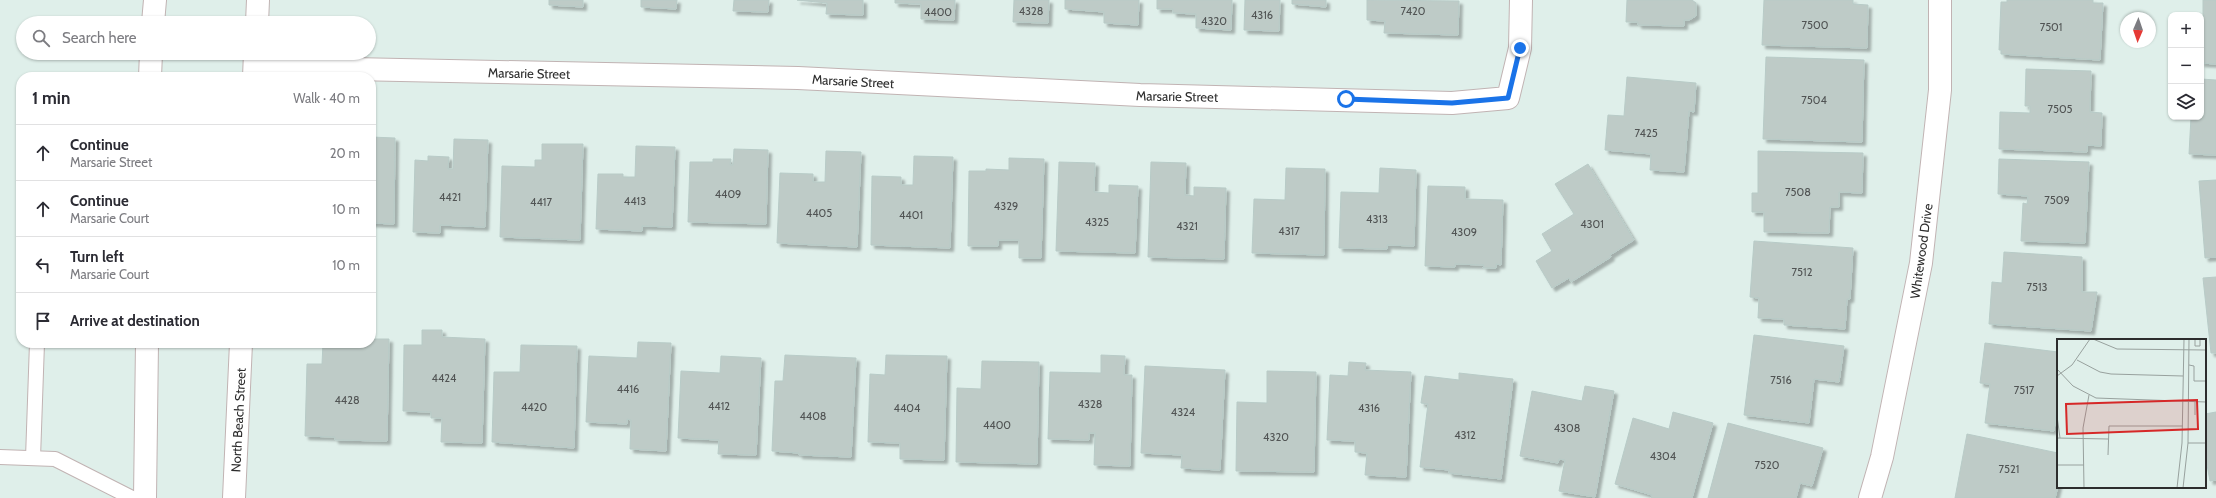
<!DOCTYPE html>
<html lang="en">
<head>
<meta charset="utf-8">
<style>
  body { margin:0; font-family:Cabin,sans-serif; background:#f7f7f7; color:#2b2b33 }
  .controls { position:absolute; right:12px; top:12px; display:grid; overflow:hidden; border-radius:8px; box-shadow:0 1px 3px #0004 }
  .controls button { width:36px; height:36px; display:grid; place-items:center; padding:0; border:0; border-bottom:1px solid #e1e1e2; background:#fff; color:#2b2b33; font:20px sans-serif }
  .compass { position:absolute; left:2120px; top:12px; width:36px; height:36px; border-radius:50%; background:#fff; box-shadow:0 1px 3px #0004; rotate:182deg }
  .stop { position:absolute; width:12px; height:12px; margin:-9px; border:3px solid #1a73e8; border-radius:50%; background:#fff }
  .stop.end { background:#1a73e8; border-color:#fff; box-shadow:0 1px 4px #0008 }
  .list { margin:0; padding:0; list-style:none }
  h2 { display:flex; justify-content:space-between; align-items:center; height:52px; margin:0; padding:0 16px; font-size:17px }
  h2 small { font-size:13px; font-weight:400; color:#7c7c81 }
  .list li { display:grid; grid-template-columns:26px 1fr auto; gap:12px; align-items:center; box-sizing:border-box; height:56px; padding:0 16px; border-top:1px solid #e1e1e2 }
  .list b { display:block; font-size:15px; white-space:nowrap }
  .list p { margin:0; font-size:13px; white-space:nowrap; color:#7c7c81 }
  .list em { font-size:13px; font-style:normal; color:#7c7c81 }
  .icon { flex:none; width:22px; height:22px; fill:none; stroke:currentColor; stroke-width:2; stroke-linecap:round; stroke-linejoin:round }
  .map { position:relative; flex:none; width:2216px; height:498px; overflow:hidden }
  .search { position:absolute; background:#fff; box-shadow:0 1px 3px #0004; left:16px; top:16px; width:360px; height:44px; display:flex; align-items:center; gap:10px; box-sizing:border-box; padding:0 14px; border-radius:22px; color:#7c7c81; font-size:15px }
  .panel { position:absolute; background:#fff; box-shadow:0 1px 3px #0004; left:16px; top:72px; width:360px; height:276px; border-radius:16px }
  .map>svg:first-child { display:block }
</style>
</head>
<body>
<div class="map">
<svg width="2216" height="498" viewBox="0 0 2216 498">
  <defs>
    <filter id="shadow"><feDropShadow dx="3.5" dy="3.5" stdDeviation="1" flood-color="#0004"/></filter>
  </defs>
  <rect width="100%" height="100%" fill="#dfefea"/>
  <g fill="#becbc7" stroke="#b8cbc7" filter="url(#shadow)">
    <polygon points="549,0 583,0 583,7 549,5"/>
    <polygon points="641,0 677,0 676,9 641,7"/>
    <polygon points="734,0 769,0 768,12 733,11"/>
    <polygon points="797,0 863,0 863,15 826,14 827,3"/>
    <polygon points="895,0 955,0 954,20 921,19 921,4 895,3"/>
    <polygon points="1014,0 1049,0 1048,23 1013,22"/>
    <polygon points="1065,0 1139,0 1138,25 1104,23 1104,12 1065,9"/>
    <polygon points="1157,0 1232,0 1231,30 1196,28 1196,14 1173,13 1173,9 1157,9"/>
    <polygon points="1245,0 1280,0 1279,31 1244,30"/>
    <polygon points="1292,0 1326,0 1326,7 1292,4"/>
    <polygon points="1367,0 1459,1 1458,35 1384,33 1385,21 1367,20"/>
    <polygon points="1627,0 1692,0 1696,3 1696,16 1689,20 1684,20 1684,26 1638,25 1638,22 1626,22"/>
    <polygon points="1764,0 1853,0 1853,4 1868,5 1867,48 1762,45"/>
    <polygon points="2007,0 2093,0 2093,3 2103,3 2100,60 2001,54 2001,50 1999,50 2001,2 2007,2"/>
    <polygon points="2203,0 2216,0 2216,64 2201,63 2201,17 2203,17"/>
    <polygon points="1766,57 1864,60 1862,142 1763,139"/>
    <polygon points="2026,69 2091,71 2090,112 2102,113 2101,146 2087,145 2087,152 1999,149 2000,112 2030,113 2030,106 2025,106"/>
    <polygon points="1627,77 1696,83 1694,112 1689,111 1684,172 1650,170 1651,154 1605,150 1608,115 1624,116"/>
    <polygon points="2201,79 2216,80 2216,155 2189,154 2191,117 2201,117"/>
    <polygon points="371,137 395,138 394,224 371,223"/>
    <polygon points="454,139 488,140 485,227 440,225 440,233 413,232 415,160 428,161 428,156 449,157 448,169 453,169"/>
    <polygon points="542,144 583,144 580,240 500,237 502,166 535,167 535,160 542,160"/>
    <polygon points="636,146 675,147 672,227 642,226 642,231 596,229 598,174 623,174 623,177 635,177"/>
    <polygon points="734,149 768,150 766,224 688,222 690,162 713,162 713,159 731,159 730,165 733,165"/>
    <polygon points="826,151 861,152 857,247 777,243 780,173 813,174 813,182 825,182"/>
    <polygon points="1758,151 1863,153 1862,193 1839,192 1839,207 1830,207 1829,233 1764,232 1764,212 1752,212 1752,193 1758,193"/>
    <polygon points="914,156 953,157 950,248 871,245 872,176 901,177 901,185 913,185"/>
    <polygon points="1009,158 1044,159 1041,258 1019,258 1019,240 998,240 998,246 968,246 969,171 986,171 986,169 1009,170"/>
    <polygon points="1999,159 2089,162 2085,243 2021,241 2023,203 2027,204 2028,196 1998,194"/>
    <polygon points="1059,162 1095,163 1094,192 1109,193 1109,185 1138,186 1135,253 1056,251"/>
    <polygon points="1151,162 1186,163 1185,195 1194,196 1194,187 1226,188 1224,259 1148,257"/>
    <polygon points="1588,164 1634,240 1610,255 1611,257 1571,282 1569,278 1552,288 1536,261 1552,251 1542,234 1574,214 1555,184"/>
    <polygon points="1286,168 1325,169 1324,255 1252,253 1254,199 1285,200"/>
    <polygon points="1380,168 1416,170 1414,246 1387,245 1387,249 1339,248 1341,192 1379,193"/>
    <polygon points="2216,180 2216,257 2205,258 2199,181"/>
    <polygon points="1428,186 1465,187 1465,199 1503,200 1501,265 1496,264 1496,268 1483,268 1484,265 1455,264 1455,267 1425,266"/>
    <polygon points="1754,241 1853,248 1850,299 1847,299 1845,329 1784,325 1784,319 1758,318 1759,298 1750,297"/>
    <polygon points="2004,252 2082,257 2082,292 2097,292 2091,331 1989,324 1992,282 2002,283"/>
    <polygon points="2216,277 2216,353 2211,353 2203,278"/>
    <polygon points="422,330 442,330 442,337 485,339 482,443 441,442 442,418 431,418 431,412 403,411 404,345 422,345"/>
    <polygon points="1754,335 1844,346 1839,382 1814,379 1809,423 1744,415"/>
    <polygon points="371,339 389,339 387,441 335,440 335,437 305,436 307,364 322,364 323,343 371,343"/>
    <polygon points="638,342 671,343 666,451 630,449 631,420 627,419 627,424 586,422 589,356 637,358"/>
    <polygon points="1985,343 2058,352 2058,396 2054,431 1985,423 1990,384 1980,383"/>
    <polygon points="521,345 577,346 574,448 492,442 494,372 520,372"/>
    <polygon points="785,355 856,358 851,457 799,455 799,453 772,451 775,381 783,381"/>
    <polygon points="886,355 947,356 944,460 900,459 900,443 868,442 870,374 885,375"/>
    <polygon points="1101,355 1125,356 1124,375 1132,375 1130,466 1094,465 1095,433 1089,433 1089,440 1048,439 1050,372 1101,373"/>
    <polygon points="721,356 761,358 756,455 718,454 719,440 678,438 681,371 720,373"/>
    <polygon points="982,361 1039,362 1037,464 956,462 957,388 981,389"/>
    <polygon points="1349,362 1366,363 1365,370 1411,372 1406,477 1365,475 1367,453 1355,452 1355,441 1327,440 1330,375 1348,376"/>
    <polygon points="1145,366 1225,370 1220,470 1181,468 1182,455 1141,453"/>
    <polygon points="1267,371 1316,372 1314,472 1236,471 1237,402 1267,403"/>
    <polygon points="1459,373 1513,379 1501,479 1449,473 1449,470 1420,467 1428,404 1421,403 1425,376 1459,380"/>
    <polygon points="1585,386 1614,391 1595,497 1559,491 1565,460 1559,459 1558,463 1520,456 1532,391 1582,401"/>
    <polygon points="1673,412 1713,423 1692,498 1651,498 1652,495 1615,484 1633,418 1669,429"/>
    <polygon points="2216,412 2216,480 2210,481 2205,454 2205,414"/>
    <polygon points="1728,423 1823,448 1812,486 1800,483 1796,498 1708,498"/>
    <polygon points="1967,434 2058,453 2058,486 2055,498 1955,498"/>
  </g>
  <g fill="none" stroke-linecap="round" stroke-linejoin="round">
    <defs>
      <g id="service">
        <polyline points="0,457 55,459 132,498"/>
        <polyline points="33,458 37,343"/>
      </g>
      <g id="minor">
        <polyline points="255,67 798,78 1140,95 1452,103 1508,98 1520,48 1521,0"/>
        <polyline points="1870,498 1882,457 1921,263 1940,90 1940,0"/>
      </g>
      <g id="secondary">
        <polyline points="153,23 155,0"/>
        <polyline points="257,23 258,0"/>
        <polyline points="150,77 151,53"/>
        <polyline points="254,77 255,53"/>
        <polyline points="145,498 147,343"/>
        <polyline points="234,498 241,343"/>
      </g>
    </defs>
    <use href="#service" stroke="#c1b3b3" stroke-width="16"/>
    <use href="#minor" stroke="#c1b3b3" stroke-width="24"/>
    <use href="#secondary" stroke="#c1b3b3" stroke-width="24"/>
    <use href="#service" stroke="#fff" stroke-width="14"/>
    <use href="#minor" stroke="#fff" stroke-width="22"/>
    <use href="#secondary" stroke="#fff" stroke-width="22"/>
  </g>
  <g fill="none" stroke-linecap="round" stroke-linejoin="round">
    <polyline stroke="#1a73e8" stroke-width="5" points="1346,99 1452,103 1508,98 1520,48"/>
  </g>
  <g text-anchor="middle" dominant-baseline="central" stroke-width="3" stroke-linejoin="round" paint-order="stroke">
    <g font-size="11" fill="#515454">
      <text x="1031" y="11">4328</text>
      <text x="1413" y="11">7420</text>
      <text x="938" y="12">4400</text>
      <text x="1262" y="15">4316</text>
      <text x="1214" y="21">4320</text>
      <text x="1815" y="25">7500</text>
      <text x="2051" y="27">7501</text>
      <text x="1814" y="100">7504</text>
      <text x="2060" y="109">7505</text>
      <text x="1646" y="133">7425</text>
      <text x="1798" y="192">7508</text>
      <text x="728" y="194">4409</text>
      <text x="450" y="197">4421</text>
      <text x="2057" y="200">7509</text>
      <text x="635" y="201">4413</text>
      <text x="541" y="202">4417</text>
      <text x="1006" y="206">4329</text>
      <text x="819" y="213">4405</text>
      <text x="911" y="215">4401</text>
      <text x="1377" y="219">4313</text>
      <text x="1097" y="222">4325</text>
      <text x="1592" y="224">4301</text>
      <text x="1187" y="226">4321</text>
      <text x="1289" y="231">4317</text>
      <text x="1464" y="232">4309</text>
      <text x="1802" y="272">7512</text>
      <text x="2037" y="287">7513</text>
      <text x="444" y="378">4424</text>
      <text x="1781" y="380">7516</text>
      <text x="628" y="389">4416</text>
      <text x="2024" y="390">7517</text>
      <text x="347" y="400">4428</text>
      <text x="1090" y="404">4328</text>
      <text x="719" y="406">4412</text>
      <text x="534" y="407">4420</text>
      <text x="907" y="408">4404</text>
      <text x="1369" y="408">4316</text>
      <text x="1183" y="412">4324</text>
      <text x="813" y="416">4408</text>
      <text x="997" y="425">4400</text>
      <text x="1567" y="428">4308</text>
      <text x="1465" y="435">4312</text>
      <text x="1276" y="437">4320</text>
      <text x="1663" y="456">4304</text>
      <text x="1767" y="465">7520</text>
      <text x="2009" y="469">7521</text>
    </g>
    <g font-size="13" fill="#2d2d2d" stroke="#fff">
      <text transform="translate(529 73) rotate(1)">Marsarie Street</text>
      <text transform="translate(853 81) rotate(3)">Marsarie Street</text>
      <text transform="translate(1177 96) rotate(1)">Marsarie Street</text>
      <text transform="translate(1921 251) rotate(-82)">Whitewood Drive</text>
      <text transform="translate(238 420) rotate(-87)">North Beach Street</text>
    </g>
  </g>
  <g transform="translate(2057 339)">
    <rect width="149" height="149" fill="#dfefea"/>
    <path fill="none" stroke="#98a19e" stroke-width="1" d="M36,0L60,10L149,11M138,0V7H143V0M20,21L43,33L54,35L126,37M132,26L137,27V42H149M0,30L16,47L39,59L149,63M0,37L15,26L33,0M138,76V63M0,77L3,99M0,99L51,100M131,104H149M51,116L52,87H126M0,126H27M0,126V146M27,149L26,89L32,56M120,149L125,104L127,0M126,149L131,104L132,0"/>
    <path fill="#d62828" fill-opacity="0.15" stroke="#d62828" stroke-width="2" d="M140,61L141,90L10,95L9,65Z"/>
    <rect width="149" height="149" fill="none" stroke="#2d2d2d" stroke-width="2"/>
  </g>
</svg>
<div class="controls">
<button>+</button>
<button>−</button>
<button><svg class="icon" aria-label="layers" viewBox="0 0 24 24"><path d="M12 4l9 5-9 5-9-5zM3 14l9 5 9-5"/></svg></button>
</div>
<svg class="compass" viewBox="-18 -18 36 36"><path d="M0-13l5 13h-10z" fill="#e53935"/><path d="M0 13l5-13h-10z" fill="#7c7c81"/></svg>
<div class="stop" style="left:1346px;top:99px"></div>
<div class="stop end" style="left:1520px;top:48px"></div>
<div class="search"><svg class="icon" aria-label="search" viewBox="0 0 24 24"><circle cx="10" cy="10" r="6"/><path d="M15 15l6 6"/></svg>Search here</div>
<section class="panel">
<h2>1 min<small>Walk · 40 m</small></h2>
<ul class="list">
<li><svg class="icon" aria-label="ahead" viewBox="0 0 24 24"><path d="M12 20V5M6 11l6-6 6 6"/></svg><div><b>Continue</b><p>Marsarie Street</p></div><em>20 m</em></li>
<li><svg class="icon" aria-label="ahead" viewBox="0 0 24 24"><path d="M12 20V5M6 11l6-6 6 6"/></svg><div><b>Continue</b><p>Marsarie Court</p></div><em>10 m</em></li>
<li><svg class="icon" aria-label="left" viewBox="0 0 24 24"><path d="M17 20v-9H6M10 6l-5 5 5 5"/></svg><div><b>Turn left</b><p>Marsarie Court</p></div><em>10 m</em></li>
<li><svg class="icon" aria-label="arrive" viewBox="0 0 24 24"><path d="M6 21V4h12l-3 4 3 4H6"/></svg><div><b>Arrive at destination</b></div></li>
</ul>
</section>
</div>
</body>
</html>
